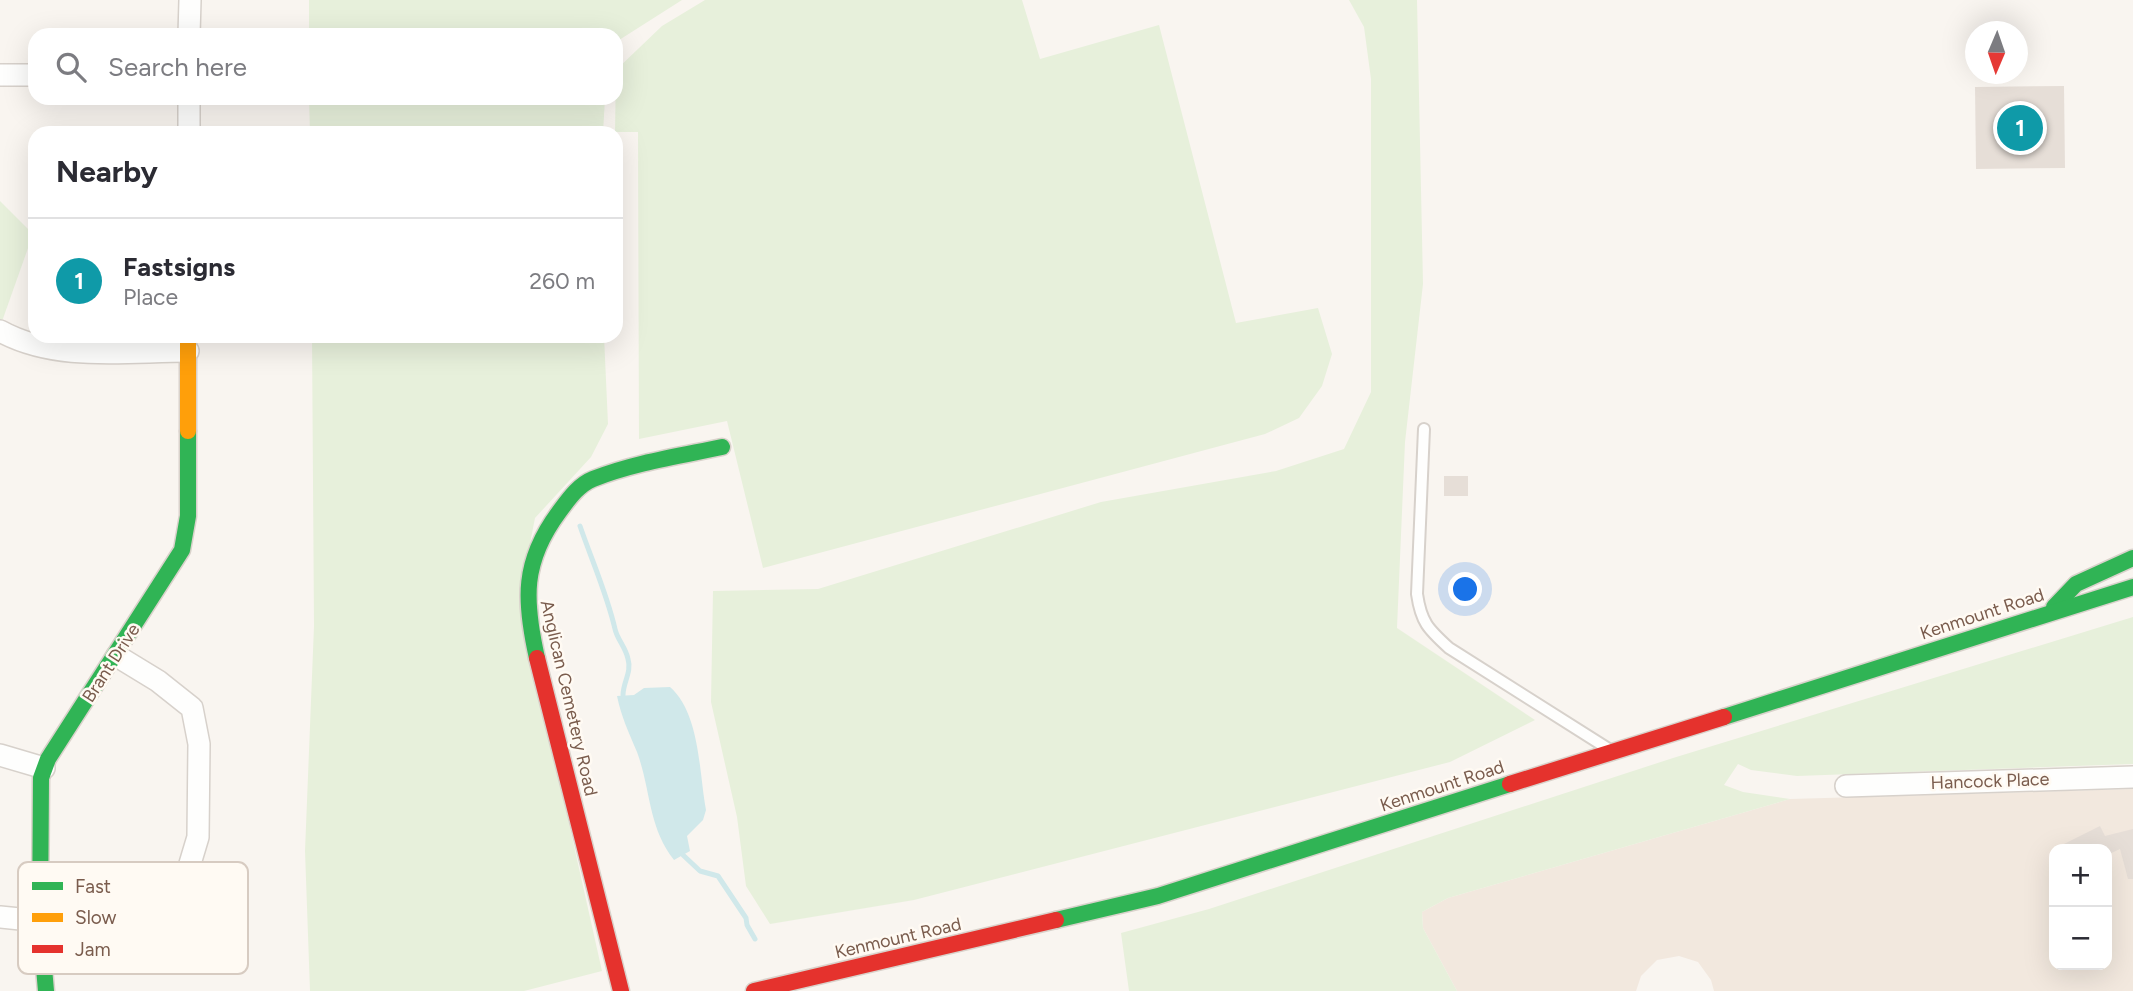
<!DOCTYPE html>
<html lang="en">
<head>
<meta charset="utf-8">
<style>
  body { margin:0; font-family:Figtree,sans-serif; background:#f2f2f3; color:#2b2b33 }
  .controls { position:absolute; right:21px; bottom:21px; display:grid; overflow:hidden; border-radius:14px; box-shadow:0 7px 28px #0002 }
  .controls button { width:63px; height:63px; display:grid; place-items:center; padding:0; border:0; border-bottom:2px solid #e1e1e2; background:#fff; color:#2b2b33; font:35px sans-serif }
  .compass { position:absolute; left:1965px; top:21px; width:63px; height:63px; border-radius:50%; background:#fff; box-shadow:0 7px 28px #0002; rotate:182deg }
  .you { position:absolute; left:1466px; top:590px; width:24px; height:24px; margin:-18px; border:5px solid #fff; border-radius:50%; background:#1a73e8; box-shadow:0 0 0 10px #1a73e833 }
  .badge { display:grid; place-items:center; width:46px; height:46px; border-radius:50%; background:#625958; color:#fff; font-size:23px; font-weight:700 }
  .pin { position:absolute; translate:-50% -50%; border:4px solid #fff; box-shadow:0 2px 7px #0006 }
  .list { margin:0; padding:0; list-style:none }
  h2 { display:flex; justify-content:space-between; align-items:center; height:91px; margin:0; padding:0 28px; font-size:30px }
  h2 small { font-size:23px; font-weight:400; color:#7c7c81 }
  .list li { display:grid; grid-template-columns:46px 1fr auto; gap:21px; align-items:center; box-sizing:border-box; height:126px; padding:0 28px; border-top:2px solid #e1e1e2 }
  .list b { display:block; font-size:26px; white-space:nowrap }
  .list p { margin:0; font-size:23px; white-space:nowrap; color:#7c7c81 }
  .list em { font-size:23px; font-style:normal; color:#7c7c81 }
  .icon { flex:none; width:38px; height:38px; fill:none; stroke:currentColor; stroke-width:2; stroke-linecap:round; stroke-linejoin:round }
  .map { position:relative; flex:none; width:2133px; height:991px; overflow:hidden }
  .search { position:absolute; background:#fff; box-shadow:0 7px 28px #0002; left:28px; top:28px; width:595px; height:77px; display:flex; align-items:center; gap:18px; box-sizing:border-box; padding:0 24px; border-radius:21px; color:#7c7c81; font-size:26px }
  .panel { position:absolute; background:#fff; box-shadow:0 7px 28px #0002; left:28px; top:126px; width:595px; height:217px; border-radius:21px }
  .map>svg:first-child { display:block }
</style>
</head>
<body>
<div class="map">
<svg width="2133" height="991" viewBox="0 0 2133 991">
  <rect width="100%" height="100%" fill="#f9f5f0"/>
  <path fill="#f2e8de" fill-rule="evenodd" d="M2133,789V991H1714L1711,980L1698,962L1679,956L1657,960L1641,976L1636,991H1457L1423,928L1422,912L1448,898L1790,799ZM2054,849H2107V965H2054Z"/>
  <g fill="#e7f0db">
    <polygon points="309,0 682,0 616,42 616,35 309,35"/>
    <polygon points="705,0 1022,0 1040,59 1159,25 1236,323 1318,308 1332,354 1322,386 1299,418 1265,434 763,568 727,421 639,439 638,132 615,132 616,70 662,26"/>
    <polygon points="1349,0 1417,0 1423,284 1405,442 1397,628 1535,720 1450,762 914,900 770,924 746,886 737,817 711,702 713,591 818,589 1101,502 1276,471 1344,449 1371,392 1371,79 1364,27"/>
    <polygon points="309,98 605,98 603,133 310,133"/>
    <polygon points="0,201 33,234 0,327"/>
    <polygon points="312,336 604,336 608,424 591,457 535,518 519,600 602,971 524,991 310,991 305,851 314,626"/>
    <polygon points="2133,617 2133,764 1797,776 1751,770 1738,764 1724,785 1743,792 1790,799 1448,898 1422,912 1423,928 1457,991 1129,991 1121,933 1209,909 1673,758"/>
  </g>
  <path fill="#d0e8ea" d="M670,687C700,713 699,772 706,810L703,820L687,836L690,851L674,860C648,827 651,790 637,752C629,733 621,716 617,696L634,695L644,688Z"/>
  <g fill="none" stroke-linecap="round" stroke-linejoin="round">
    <g stroke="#d0e8ea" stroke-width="5">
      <path d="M580,526C592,561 607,594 615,629C617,639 626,648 628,659C632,672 623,682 623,695"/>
      <polyline points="683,855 700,871 718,876 746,918 747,925 755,939"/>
    </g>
  </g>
  <g fill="#e6ded7">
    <polygon points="2064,86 2065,168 1976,169 1975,87"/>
    <rect x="1444" y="476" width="24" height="20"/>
    <polygon points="2100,826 2105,836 2133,829 2133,879 2128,879 2120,849 2107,855 2107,849 2054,849"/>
  </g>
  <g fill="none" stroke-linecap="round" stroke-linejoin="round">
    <defs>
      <path id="lane" d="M1424,429L1417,594C1421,622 1428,629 1449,648L1607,748"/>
      <g id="street">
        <polyline points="189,35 190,0"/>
        <polyline points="0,75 35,75"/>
        <polyline points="189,133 189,98"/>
        <path d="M0,331C56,362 126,351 188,351"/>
        <polyline points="117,656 158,681 192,708 199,744 198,837 186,877 162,912"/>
        <polyline points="0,755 44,768"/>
        <polyline points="1846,786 2133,777"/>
        <polyline points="0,917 40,921"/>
      </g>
      <g id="fast">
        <polyline points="2054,607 2076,584 2133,558"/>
        <path d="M537,658C524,600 522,562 559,512C568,500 578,485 593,479C633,463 679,456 722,447"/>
        <polyline points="1724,717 2133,587"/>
        <polyline points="1056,920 1158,896 1510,784"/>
        <polyline points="46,991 40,921 41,778 48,759 182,550 188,516 188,431"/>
      </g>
      <polyline id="slow" points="188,336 188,431"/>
      <g id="jam">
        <polyline points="537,658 621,991"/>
        <polyline points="1510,784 1724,717"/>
        <polyline points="754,991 1056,920"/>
      </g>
    </defs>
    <use href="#lane" stroke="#d7d1cb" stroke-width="14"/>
    <use href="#street" stroke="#d7d1cb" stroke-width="24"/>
    <use href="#fast" stroke="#d9d2cb" stroke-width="19"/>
    <use href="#slow" stroke="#d9d2cb" stroke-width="19"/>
    <use href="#jam" stroke="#d9d2cb" stroke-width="19"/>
    <use href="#lane" stroke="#fefefd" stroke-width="10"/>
    <use href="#street" stroke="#fefefd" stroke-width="21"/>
    <use href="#fast" stroke="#30b455" stroke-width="16"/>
    <use href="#slow" stroke="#ff9f0a" stroke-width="16"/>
    <use href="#jam" stroke="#e5322d" stroke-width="16"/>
  </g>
  <g text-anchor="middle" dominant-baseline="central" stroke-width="5" stroke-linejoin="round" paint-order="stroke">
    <g font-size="18" fill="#7a5c4d" stroke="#fffaf3">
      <text transform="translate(1982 614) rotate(-18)">Kenmount Road</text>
      <text transform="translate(111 663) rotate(-57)">Brant Drive</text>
      <text transform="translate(569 698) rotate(77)">Anglican Cemetery Road</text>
      <text transform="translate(1990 781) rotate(-2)">Hancock Place</text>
      <text transform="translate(1442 786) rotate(-18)">Kenmount Road</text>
      <text transform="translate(898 938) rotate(-13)">Kenmount Road</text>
    </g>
  </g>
  <rect x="18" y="862" width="230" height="112" rx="10" fill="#fffaf3" stroke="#d7cbc1" stroke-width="2"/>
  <rect x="32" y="882" width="31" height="8" fill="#30b455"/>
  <rect x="32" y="913" width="31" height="9" fill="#ff9f0a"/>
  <rect x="32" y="945" width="31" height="8" fill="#e5322d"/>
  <g font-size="19" fill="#7a5c4d">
    <text x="75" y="893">Fast</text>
    <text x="75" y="924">Slow</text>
    <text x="75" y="956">Jam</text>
  </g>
</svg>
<div class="controls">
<button>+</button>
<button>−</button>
</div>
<svg class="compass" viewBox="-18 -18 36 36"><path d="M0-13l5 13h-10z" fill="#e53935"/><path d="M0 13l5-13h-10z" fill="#7c7c81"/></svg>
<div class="you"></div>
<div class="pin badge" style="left:2020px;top:128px;background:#0f9aa8">1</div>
<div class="search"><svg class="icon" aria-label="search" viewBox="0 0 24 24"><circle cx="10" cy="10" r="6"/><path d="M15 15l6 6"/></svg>Search here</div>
<section class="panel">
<h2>Nearby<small></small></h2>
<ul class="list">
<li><span class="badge" style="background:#0f9aa8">1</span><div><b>Fastsigns</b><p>Place</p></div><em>260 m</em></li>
</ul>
</section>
</div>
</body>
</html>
